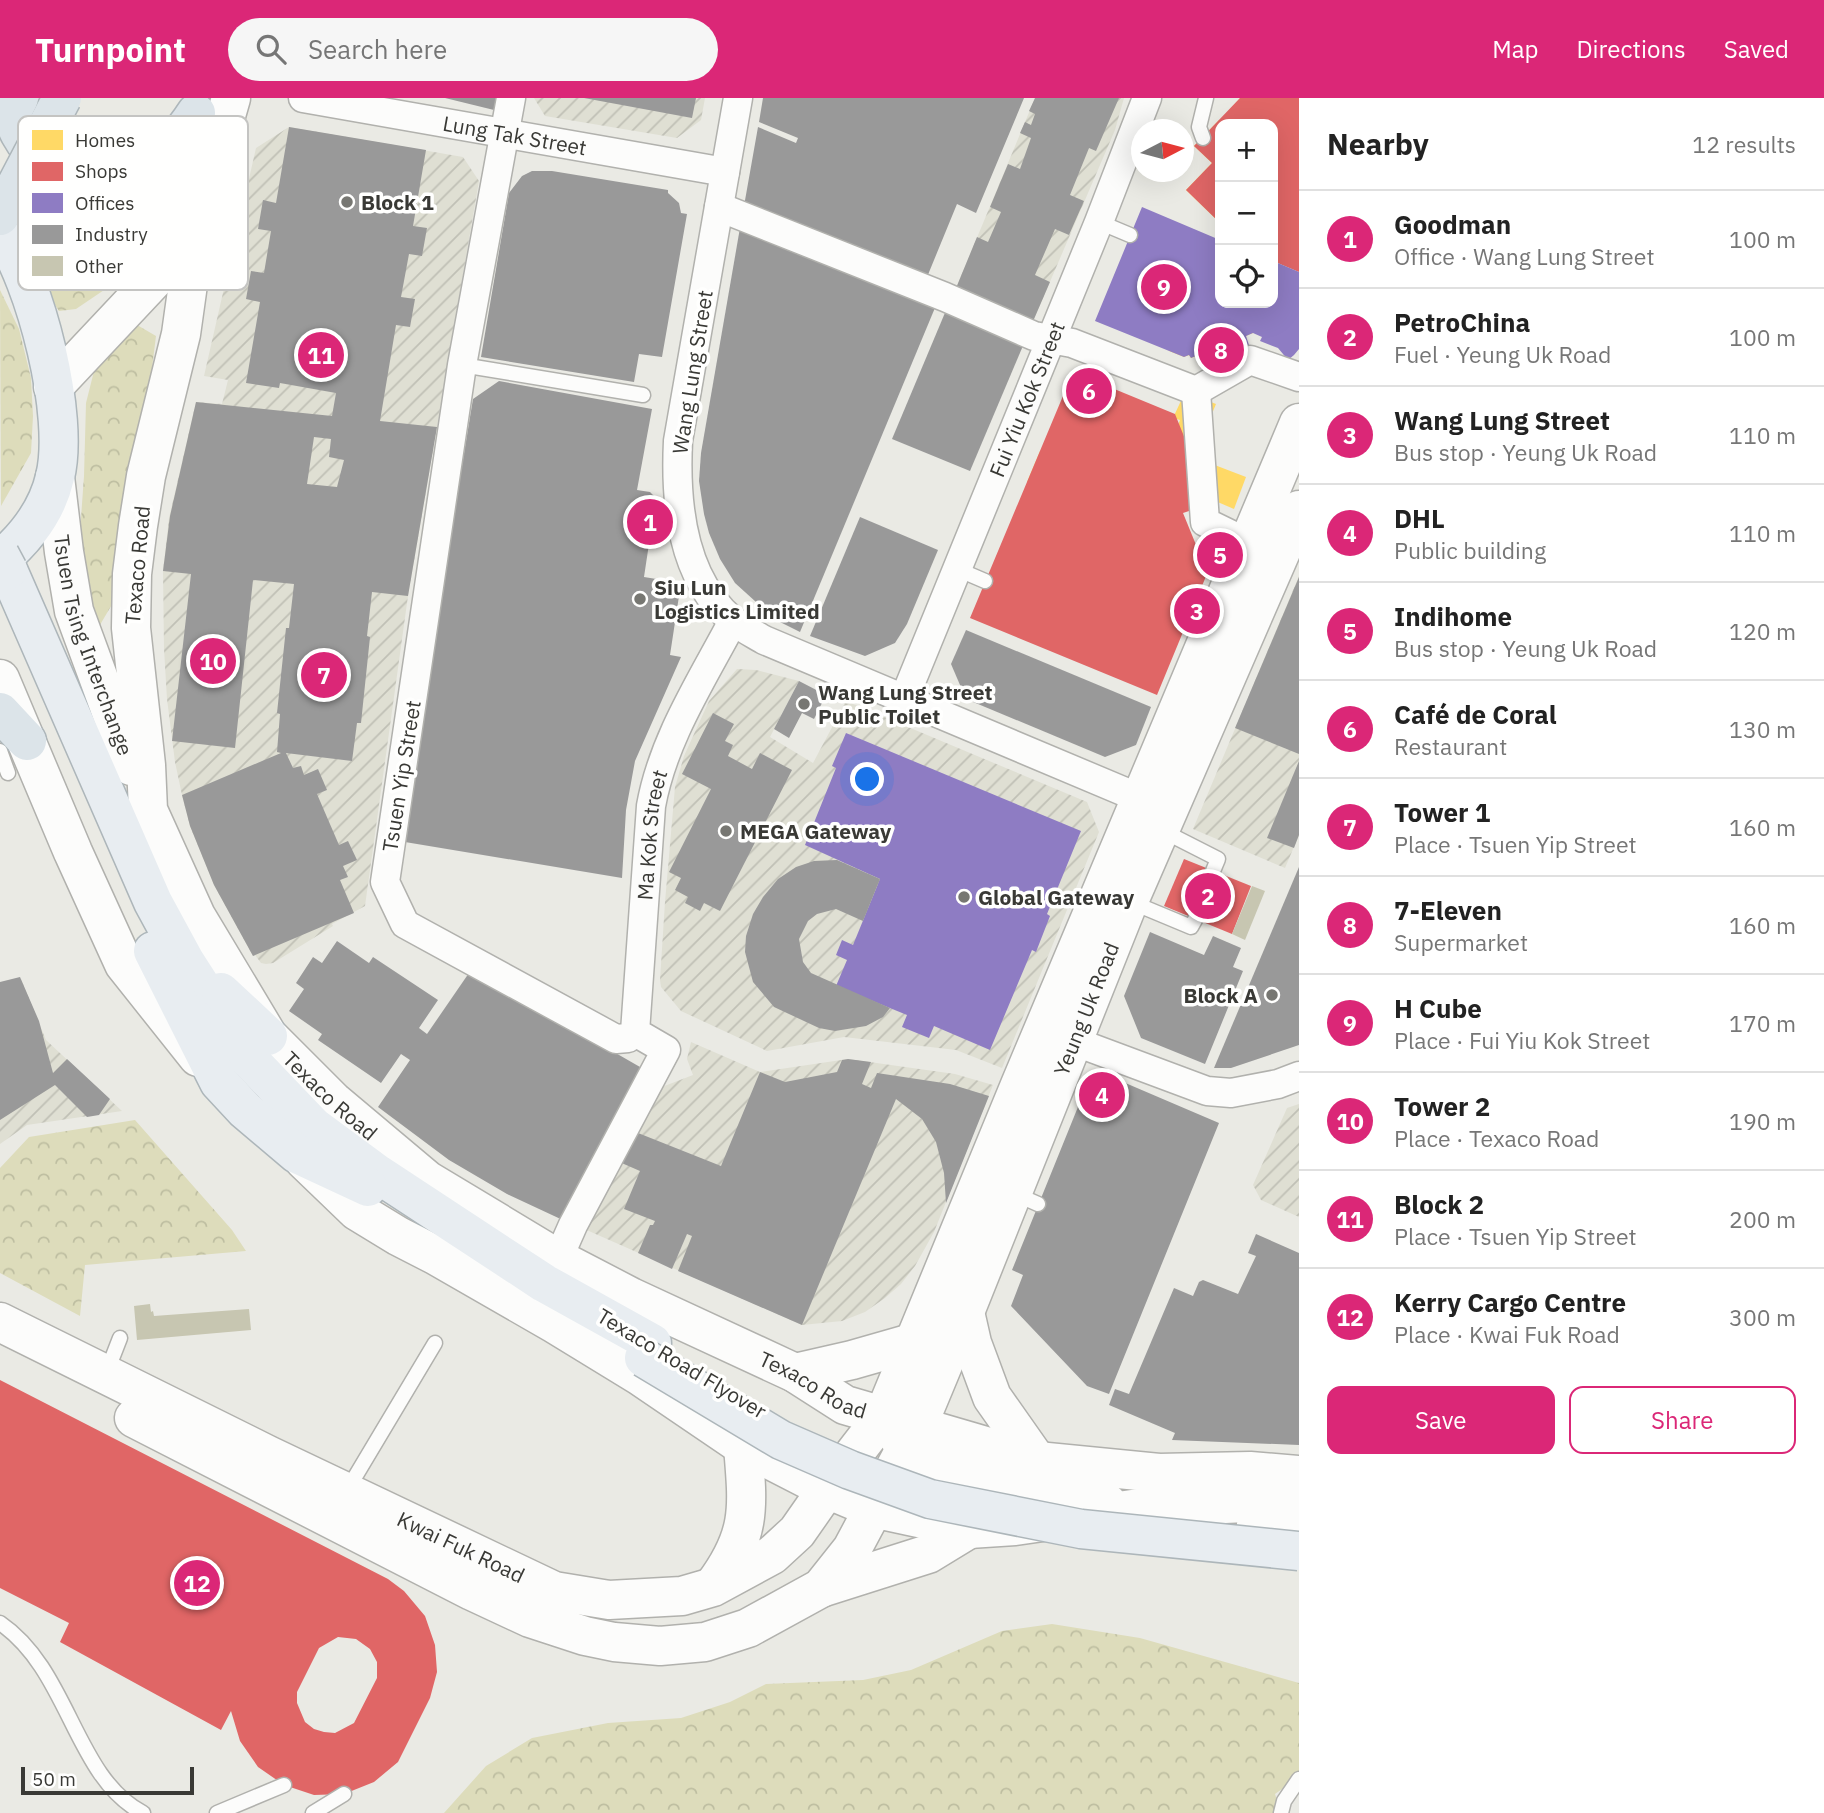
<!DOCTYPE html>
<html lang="en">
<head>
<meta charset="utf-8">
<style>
  body { margin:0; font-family:"IBM Plex Sans",sans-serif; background:#f6f6f6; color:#222 }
  .controls { position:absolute; right:21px; top:21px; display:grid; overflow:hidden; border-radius:14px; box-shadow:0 7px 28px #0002 }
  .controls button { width:63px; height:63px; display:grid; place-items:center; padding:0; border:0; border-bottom:2px solid #e0e0e0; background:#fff; color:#222; font:35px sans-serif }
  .compass { position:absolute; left:1131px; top:21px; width:63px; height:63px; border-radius:50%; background:#fff; box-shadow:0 7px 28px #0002; rotate:84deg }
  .scale { position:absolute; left:21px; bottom:18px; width:173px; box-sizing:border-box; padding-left:7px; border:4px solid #393935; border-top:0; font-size:19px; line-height:24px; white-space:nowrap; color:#393935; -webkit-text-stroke:5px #fffffe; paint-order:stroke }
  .you { position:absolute; left:868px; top:682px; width:24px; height:24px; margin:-18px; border:5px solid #fff; border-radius:50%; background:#1a73e8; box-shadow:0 0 0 10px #1a73e833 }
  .badge { display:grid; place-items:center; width:46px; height:46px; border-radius:50%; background:#db2777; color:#fff; font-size:23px; font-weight:700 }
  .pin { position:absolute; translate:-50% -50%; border:4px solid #fff; box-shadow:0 2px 7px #0006 }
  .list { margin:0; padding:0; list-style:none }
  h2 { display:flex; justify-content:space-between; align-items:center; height:91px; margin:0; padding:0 28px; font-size:30px }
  h2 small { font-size:23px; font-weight:400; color:#767676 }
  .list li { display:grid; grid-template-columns:46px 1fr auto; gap:21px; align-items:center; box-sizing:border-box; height:98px; padding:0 28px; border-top:2px solid #e0e0e0 }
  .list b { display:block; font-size:26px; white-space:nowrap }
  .list p { margin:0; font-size:23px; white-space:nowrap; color:#767676 }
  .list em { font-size:23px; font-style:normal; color:#767676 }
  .actions { display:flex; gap:14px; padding:21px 28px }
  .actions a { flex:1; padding:16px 0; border:2px solid #db2777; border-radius:14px; text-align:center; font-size:24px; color:#db2777 }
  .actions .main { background:#db2777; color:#fff }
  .icon { flex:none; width:38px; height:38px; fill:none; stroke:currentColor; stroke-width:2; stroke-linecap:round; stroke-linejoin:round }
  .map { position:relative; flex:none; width:1299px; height:1715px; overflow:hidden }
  header { display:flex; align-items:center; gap:42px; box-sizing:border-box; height:98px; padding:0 35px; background:#db2777; color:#fff }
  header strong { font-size:33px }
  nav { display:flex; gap:38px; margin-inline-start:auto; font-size:24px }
  .search { width:490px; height:63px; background:#f6f6f6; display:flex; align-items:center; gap:18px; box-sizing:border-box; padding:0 24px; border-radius:38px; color:#767676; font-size:26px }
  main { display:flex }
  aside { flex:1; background:#fff }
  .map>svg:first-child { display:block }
</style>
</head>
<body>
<header>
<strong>Turnpoint</strong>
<div class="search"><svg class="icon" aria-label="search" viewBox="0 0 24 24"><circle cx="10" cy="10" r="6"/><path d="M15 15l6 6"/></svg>Search here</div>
<nav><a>Map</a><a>Directions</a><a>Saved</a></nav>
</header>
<main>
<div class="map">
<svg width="1299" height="1715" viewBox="0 0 1299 1715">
  <defs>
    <pattern id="industrial-furrows" width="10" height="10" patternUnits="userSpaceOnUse" patternTransform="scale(1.75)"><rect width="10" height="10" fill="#dfdfd3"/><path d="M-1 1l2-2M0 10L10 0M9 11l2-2" fill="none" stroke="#c0c0b6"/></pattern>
    <pattern id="forest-crowns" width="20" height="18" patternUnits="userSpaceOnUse" patternTransform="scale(1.75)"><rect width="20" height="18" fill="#dddcbb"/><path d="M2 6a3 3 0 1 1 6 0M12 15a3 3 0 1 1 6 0" fill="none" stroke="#bebea1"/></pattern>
  </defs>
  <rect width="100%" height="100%" fill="#eaeae4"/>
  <g fill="url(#industrial-furrows)">
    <polygon points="534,0 705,0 701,22 677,40 545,18"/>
    <polygon points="1035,0 1124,0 1115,32 1031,228 954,195"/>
    <polygon points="289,29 463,59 479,83 408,498 365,808 332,826 333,828 273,865 266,866 261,865 255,857 253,858 214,787 190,728 182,697 175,664 167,601 164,551 163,473 169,420 196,304 222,306 228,282 204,278 256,50"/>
    <polygon points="1299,478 1299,737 1285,770 1193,731"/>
    <polygon points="737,571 756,572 799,583 770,639 813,665 846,603 1087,704 1099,734 1002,970 956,952 844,939 767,953 681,913 661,889 660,882 665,804 675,689 684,658 709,603"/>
    <polygon points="21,881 46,942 122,1013 27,1027 0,1046 0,887"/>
    <polygon points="691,944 760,974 848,961 955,976 993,987 934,1134 915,1168 901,1186 885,1200 865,1214 842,1223 802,1227 582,1130 654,992 693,977 687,961"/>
    <polygon points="1299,1006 1299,1119 1261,1102 1253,1087 1287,1010"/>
  </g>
  <g fill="url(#forest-crowns)">
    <polygon points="128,141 139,155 110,188 76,211 59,213 45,192 54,167"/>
    <polygon points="0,192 19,231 31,280 33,318 31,355 1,408"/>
    <polygon points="132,224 156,238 152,270 122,431 114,503 97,532 78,462 84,378 86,305 94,273"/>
    <polygon points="135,1022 232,1132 246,1153 85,1167 80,1218 0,1175 0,1070 29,1039"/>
    <polygon points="1052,1526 1140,1540 1299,1585 1299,1679 1275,1696 1281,1715 444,1715 486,1668 532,1640 608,1625 681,1620 730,1604 766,1586 863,1582 911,1572 1002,1533"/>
  </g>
  <g fill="#ffd966">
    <polygon points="1240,0 1286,0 1291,6 1283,14 1291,21 1294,17 1299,21 1299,42 1295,45 1298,48 1273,72 1273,26 1220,26 1220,125 1186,92 1212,65 1194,48 1219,22 1220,23"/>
    <polygon points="1130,194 1170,211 1168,218 1178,222 1180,221 1177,212 1220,194 1220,205 1266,205 1263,211 1258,209 1255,214 1259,222 1253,235 1191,260 1189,257 1184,259 1169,253 1164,243 1159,240 1156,246 1116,229 1119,222 1115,220 1123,200 1127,201"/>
    <polygon points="1185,294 1216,306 1196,354 1199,361 1246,379 1234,411 1199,396 1182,404 1179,397 1170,400 1173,408 1156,414 1152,404 1143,408 1147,418 1129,425 1126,418 1117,422 1120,429 1103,436 1101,432 1096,433 1093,441 1100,444 1089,470 1057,457 1077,409 1082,411 1084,407 1080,399 1076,398 1074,403 1027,384 1040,353 1066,364 1064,370 1070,373 1075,371 1074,367 1091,360 1094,367 1103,363 1100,356 1118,348 1121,358 1131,355 1127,345 1144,338 1147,345 1156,341 1153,334 1171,326 1172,331 1177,330 1180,322 1173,320"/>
  </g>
  <g fill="#e06666" fill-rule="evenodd">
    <polygon points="1240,0 1299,0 1299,174 1273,163 1273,26 1220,26 1220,125 1186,92 1212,65 1194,48"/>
    <polygon points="1073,274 1175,316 1204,388 1195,411 1183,415 1203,464 1202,468 1209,471 1157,597 970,520"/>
    <polygon points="1184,761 1251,788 1232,836 1164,808"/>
    <path d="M0,1282L388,1481L404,1493L425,1518L435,1547L437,1574L430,1600L398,1664L374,1684L344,1696L314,1697L284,1687L258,1669L240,1643L231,1613L221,1632L60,1544L69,1525L0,1490ZM338,1539L356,1541L370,1551L377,1564V1580L354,1625L335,1635L324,1634L314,1631L305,1624L297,1605V1594L319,1550Z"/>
  </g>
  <g fill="#8e7cc3">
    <polygon points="1142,109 1220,142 1220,205 1273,205 1273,163 1299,174 1299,251 1294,257 1288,262 1278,250 1260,243 1262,239 1253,235 1246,238 1249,247 1202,266 1198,257 1191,260 1189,257 1184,259 1095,223"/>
    <polygon points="846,635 1081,733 1047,816 1050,818 1036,854 1032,852 990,952 934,928 929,940 902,929 907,917 836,888 847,862 836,857 842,842 853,847 880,781 805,747 836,670 832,668"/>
  </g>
  <g fill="#999" fill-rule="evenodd">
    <polygon points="445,0 497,0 494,12"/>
    <polygon points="584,0 696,0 692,20"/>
    <polygon points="763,0 1024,0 976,115 957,106 925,184 744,108 758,29 796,45 798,40 759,24"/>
    <polygon points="1035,0 1119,0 1096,53 1089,50 1070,97 1084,103 1069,137 1055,131 1035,177 1050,184 1031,228 954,195 977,139 988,144 1001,114 990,109 1008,66 1020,71 1031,40 1020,35 1025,24 1031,27 1035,16 1029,13"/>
    <path d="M289,29L426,52L413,128L427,130L422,158L409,156L401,199L415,201L410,229L396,227L380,323L437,329L408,498L372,494L367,538L370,539L361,625H357L352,663L286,655L293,670L301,668L304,677L318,671L327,692L317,696L339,747L348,743L357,762L343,768L348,779L340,782L354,815L253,858L214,787L190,728L182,697L281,655L277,654L280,616L277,615L286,530H289L294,486L253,482L235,650L172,643L191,476L163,473L170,418L196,304L332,318L336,295L280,285L279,290L246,285L260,204L246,201L251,173L264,175L271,133L258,131L263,102L276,105ZM314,339L331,341L329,359L344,362L337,389L307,386Z"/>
    <polygon points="532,73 552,73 668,92 668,95 679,105 681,115 687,116 662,259 639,256 634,284 481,259 509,95 522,78"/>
    <polygon points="741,124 937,205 800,534 776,522 735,485 720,461 709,435 704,416 699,383 701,355"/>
    <polygon points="947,210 1025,243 970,373 892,341"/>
    <polygon points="499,283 652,311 637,392 650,394 655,399 650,405 655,406 644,479 681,485 670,557 681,559 635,663 626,712 622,780 405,744 437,518 473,301"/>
    <polygon points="860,419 938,452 907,526 895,545 865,558 810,538"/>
    <polygon points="1299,479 1299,656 1235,630"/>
    <polygon points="966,532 1151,609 1136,647 1105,659 966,601 951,566"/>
    <polygon points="799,583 826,597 814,621 802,615 789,640 774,631"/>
    <polygon points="713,615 734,626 725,643 733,647 728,658 752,671 760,655 792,672 720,813 704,805 700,813 685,805 688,799 675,792 681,780 669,774 711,691 682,676"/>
    <polygon points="1299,663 1299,737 1294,750 1267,740"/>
    <polygon points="837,762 880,781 863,823 836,811 817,816 808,823 799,841 803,864 811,875 890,910 883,919 866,928 835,933 819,930 774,909 753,884 745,854 746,838 753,816 763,799 778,781 796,769 814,763"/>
    <polygon points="1299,769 1299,947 1231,970 1214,970"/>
    <polygon points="1150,834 1204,857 1213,838 1241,850 1233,869 1243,873 1205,966 1141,940 1124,898"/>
    <polygon points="337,843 369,865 373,859 438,902 419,930 427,936 471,872 647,973 567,1124 507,1096 449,1062 378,1009 410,962 401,956 381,985 318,942 322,936 289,913 304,891 296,885 313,859 322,865"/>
    <polygon points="20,879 39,923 53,975 67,961 110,1001 99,1017 87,1019 55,987 0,1022 0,884"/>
    <polygon points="848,961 871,964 862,986 871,990 877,975 950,986 989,998 946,1105 944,1075 936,1044 922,1021 896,1001 802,1227 678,1173 692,1138 687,1136 672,1171 638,1155 650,1127 653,1127 655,1123 624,1111 640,1073 617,1063 633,1033 721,1068 760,974 785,984 837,974 842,962"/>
    <polygon points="1123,984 1219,1025 1109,1296 1087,1288 1011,1208 1023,1177 1012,1172 1082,999"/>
    <polygon points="1256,1136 1299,1155 1299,1347 1172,1342 1175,1335 1109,1307 1115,1291 1129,1296 1174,1190 1193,1198 1199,1184 1203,1182 1238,1196 1256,1158 1248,1155"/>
  </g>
  <g fill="#c7c6b1">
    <polygon points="1252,788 1265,793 1245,842 1232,836"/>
    <polygon points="150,1206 151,1214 153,1213 154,1218 249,1211 251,1232 137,1242 134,1208"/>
  </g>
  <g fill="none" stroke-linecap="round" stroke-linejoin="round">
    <defs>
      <g id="lane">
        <polyline points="1203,40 1199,29 1206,0"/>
        <polyline points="1099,124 1130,137"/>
        <polyline points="462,267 643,297"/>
        <polyline points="957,471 985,483"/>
        <polyline points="0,653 8,675"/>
        <polyline points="1161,732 1218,761 1213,773"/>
        <polyline points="1131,804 1191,829 1196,820"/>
        <polyline points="1013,1095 1038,1106"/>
        <polyline points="106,1276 120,1240"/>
        <polyline points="346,1394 435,1245"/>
        <polyline points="1244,1426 1299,1432"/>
        <path d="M0,1525C70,1573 74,1679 143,1715"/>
        <polyline points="217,1715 284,1687"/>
        <polyline points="313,1715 344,1696"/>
        <polyline points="1281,1715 1284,1703 1299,1681"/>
      </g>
      <g id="street">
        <path id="s1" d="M303,0L725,74"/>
        <polyline points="511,0 462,267 385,784 405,826 616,941 628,940 635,934"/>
        <path d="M738,0L678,343C675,404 681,479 732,522C742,530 754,536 764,542L1156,707"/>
        <polyline points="719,109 945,199 1034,238 1072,245 1196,293 1250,262 1299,279"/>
        <polyline points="1196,293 1205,424 1248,445"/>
        <path id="s2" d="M904,601L1099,124L1147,0"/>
        <polyline points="1073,943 1207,993 1231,995 1278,986 1299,978"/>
        <path id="s3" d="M558,1161L573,1127L666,952L635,934L651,708C663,641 702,582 733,523"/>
      </g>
      <g id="secondary">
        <path id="s4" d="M231,0L201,105L188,140L189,179L181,236L146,378L138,428L132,476L131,530L146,667L148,712L196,818L268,938L333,1003L427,1082L558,1161L631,1199L795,1275L845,1307L1037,1363L1159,1375L1250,1373L1299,1377"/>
        <path d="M2,136C21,142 40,149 60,150C74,152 89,148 102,143C156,125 174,70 193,22"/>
        <polyline points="53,289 165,170 188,140"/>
        <path id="s5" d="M55,379L64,454L74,513L131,668"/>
        <polyline points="0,581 73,754 124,866 198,959"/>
        <polyline points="304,1062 357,1113 398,1138 435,1157 555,1226 640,1278 743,1348 827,1391 872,1410 969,1431 1015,1428 1139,1410 1246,1405 1299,1411"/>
        <polyline points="965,1214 972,1245 992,1299 1037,1363"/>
        <path id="s6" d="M0,1224L268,1357L554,1493L609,1502L682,1498L713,1489L772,1457L797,1434L827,1391L884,1317L1020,987L1299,325"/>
        <polyline points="795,1275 852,1262 915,1244"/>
        <path id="s7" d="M134,1320L472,1493L530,1520L585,1538L614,1544L660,1548L705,1544L748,1530L821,1490L852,1451L918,1327L965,1214L1129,803L1299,412"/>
        <polyline points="893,1331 906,1351 938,1366 987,1380 1107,1405"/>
        <path d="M714,1487C752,1436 748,1409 743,1348"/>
        <polyline points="821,1490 928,1456 969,1431"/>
      </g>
      <g id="primary">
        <path d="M0,133C36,183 70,319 55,379C47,414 26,440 0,462"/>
        <polyline points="8,472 153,804 185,863 246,958 313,1028 378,1076 544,1185 652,1245"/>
        <polyline points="153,853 219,984 245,1012 297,1056 368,1089"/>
        <polyline points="221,894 268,938"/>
      </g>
      <g id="highway">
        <path d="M9,0C11,12 14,25 20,36C44,81 107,92 148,65C168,52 183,35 196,15"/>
        <polyline points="0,614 27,643"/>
      </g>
    </defs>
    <use href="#lane" stroke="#b1b1ad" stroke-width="17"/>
    <use href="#street" stroke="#b1b1ad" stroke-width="31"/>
    <use href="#secondary" stroke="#b1b1ad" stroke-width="41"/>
    <use href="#primary" stroke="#adb6ba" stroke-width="41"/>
    <use href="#highway" stroke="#adb6ba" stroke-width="41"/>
    <use href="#lane" stroke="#fcfcfb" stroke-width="14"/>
    <use href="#street" stroke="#fcfcfb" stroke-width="28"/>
    <use href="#secondary" stroke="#fcfcfb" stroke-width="38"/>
    <use href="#primary" stroke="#e8edf1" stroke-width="38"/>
    <use href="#highway" stroke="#dce4e9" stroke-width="38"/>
    <defs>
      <g id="primary-bridge">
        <polyline points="0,457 8,472"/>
        <polyline points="644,1260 781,1342 850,1372 930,1401 1081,1431 1299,1453"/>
      </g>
      <g id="highway-bridge">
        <polyline points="9,20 19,0"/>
        <polyline points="0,118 62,0"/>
      </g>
    </defs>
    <use href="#primary-bridge" stroke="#adb6ba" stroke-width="41" stroke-linecap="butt"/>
    <use href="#highway-bridge" stroke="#adb6ba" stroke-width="41" stroke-linecap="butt"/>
    <use href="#primary-bridge" stroke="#e8edf1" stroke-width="38"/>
    <use href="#highway-bridge" stroke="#dce4e9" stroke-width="38"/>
  </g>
  <g fill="#777772" stroke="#fffffe" stroke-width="2.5">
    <circle cx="347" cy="104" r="7"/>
    <circle cx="640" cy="501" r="7"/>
    <circle cx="804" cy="606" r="7"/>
    <circle cx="726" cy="733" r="7"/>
    <circle cx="964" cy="799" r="7"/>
    <circle cx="1272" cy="897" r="7"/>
  </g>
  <g text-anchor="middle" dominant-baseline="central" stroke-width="7" stroke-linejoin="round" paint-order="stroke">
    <g font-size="21" fill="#393935" stroke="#fffffe">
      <text stroke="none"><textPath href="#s1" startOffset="215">Lung Tak Street</textPath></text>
      <text transform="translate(692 274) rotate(-81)">Wang Lung Street</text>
      <text stroke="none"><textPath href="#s2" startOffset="324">Fui Yiu Kok Street</textPath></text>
      <text transform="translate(137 467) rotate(-85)">Texaco Road</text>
      <text stroke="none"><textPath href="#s5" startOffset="173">Tsuen Tsing Interchange</textPath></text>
      <text transform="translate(401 678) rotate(-81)">Tsuen Yip Street</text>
      <text stroke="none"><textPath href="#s3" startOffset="469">Ma Kok Street</textPath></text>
      <text stroke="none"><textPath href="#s7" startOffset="1390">Yeung Uk Road</textPath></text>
      <text stroke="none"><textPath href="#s4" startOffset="1068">Texaco Road</textPath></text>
      <text transform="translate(682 1265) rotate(31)">Texaco Road Flyover</text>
      <text stroke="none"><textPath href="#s4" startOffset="1634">Texaco Road</textPath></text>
      <text stroke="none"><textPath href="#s6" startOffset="513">Kwai Fuk Road</textPath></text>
    </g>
    <g font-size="21" font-weight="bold" fill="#393935" stroke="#fffffe" text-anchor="start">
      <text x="361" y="104">Block 1</text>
      <text x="654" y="489">Siu Lun<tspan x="654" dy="24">Logistics Limited</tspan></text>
      <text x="818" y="594">Wang Lung Street<tspan x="818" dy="24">Public Toilet</tspan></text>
      <text x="740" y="733">MEGA Gateway</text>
      <text x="978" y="799">Global Gateway</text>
      <text x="1258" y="897" text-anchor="end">Block A</text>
    </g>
  </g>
  <rect x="18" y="18" width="230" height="174" rx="10" fill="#fffffe" stroke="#c4c4c2" stroke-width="2"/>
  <rect x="32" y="32" width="31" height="20" fill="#ffd966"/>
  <rect x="32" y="64" width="31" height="19" fill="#e06666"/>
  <rect x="32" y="95" width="31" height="20" fill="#8e7cc3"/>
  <rect x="32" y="127" width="31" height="19" fill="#999"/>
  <rect x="32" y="158" width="31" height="20" fill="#c7c6b1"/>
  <g font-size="19" fill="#393935">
    <text x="75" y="49">Homes</text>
    <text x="75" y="80">Shops</text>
    <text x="75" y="112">Offices</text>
    <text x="75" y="143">Industry</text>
    <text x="75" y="175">Other</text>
  </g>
</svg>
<div class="controls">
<button>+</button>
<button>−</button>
<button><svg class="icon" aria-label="locate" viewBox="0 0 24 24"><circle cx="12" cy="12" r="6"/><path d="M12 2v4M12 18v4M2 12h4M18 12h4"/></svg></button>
</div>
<svg class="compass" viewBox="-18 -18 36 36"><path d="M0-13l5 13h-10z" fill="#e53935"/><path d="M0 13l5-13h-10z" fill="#767676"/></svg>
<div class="scale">50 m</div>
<div class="you"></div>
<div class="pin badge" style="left:650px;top:424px">1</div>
<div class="pin badge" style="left:1208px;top:798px">2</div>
<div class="pin badge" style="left:1197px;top:513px">3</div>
<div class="pin badge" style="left:1102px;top:997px">4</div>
<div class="pin badge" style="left:1220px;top:457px">5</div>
<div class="pin badge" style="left:1089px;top:293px">6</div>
<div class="pin badge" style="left:324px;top:577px">7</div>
<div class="pin badge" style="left:1221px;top:252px">8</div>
<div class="pin badge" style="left:1164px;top:189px">9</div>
<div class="pin badge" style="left:213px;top:563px">10</div>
<div class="pin badge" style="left:321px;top:257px">11</div>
<div class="pin badge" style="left:197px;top:1485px">12</div>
</div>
<aside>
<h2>Nearby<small>12 results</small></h2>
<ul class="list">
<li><span class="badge">1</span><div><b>Goodman</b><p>Office · Wang Lung Street</p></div><em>100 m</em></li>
<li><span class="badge">2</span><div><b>PetroChina</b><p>Fuel · Yeung Uk Road</p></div><em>100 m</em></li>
<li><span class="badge">3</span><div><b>Wang Lung Street</b><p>Bus stop · Yeung Uk Road</p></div><em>110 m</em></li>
<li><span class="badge">4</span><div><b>DHL</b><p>Public building</p></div><em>110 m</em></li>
<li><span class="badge">5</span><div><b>Indihome</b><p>Bus stop · Yeung Uk Road</p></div><em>120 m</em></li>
<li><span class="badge">6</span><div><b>Café de Coral</b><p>Restaurant</p></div><em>130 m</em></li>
<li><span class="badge">7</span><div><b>Tower 1</b><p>Place · Tsuen Yip Street</p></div><em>160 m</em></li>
<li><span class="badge">8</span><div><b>7-Eleven</b><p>Supermarket</p></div><em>160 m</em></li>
<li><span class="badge">9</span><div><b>H Cube</b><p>Place · Fui Yiu Kok Street</p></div><em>170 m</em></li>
<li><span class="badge">10</span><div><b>Tower 2</b><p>Place · Texaco Road</p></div><em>190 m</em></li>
<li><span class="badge">11</span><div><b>Block 2</b><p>Place · Tsuen Yip Street</p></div><em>200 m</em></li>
<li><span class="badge">12</span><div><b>Kerry Cargo Centre</b><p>Place · Kwai Fuk Road</p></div><em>300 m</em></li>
</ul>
<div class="actions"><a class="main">Save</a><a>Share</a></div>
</aside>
</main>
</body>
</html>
